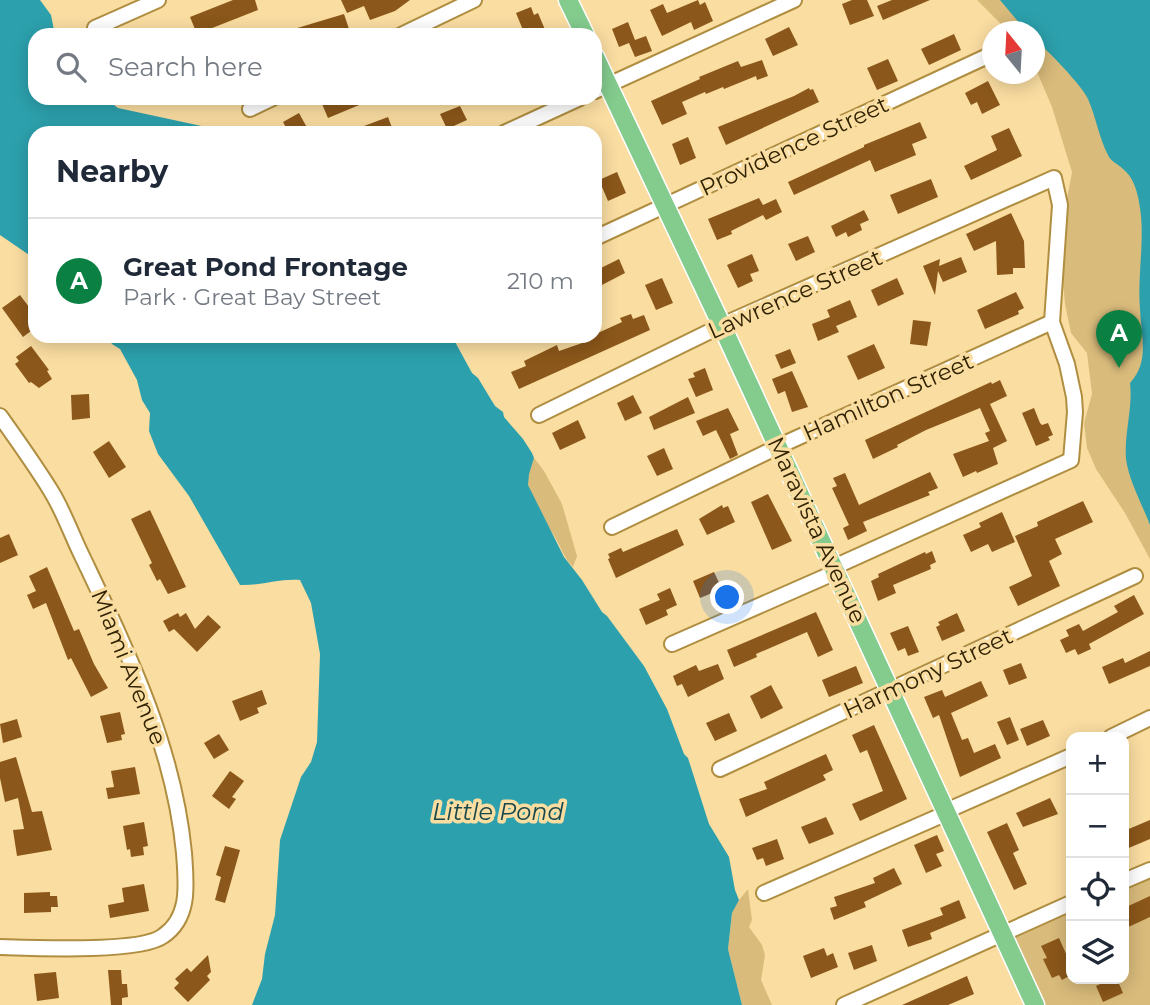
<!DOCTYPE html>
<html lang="en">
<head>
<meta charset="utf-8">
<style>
  body { margin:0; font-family:Montserrat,sans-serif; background:#f2f2f3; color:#1f2937 }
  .controls { position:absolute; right:21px; bottom:21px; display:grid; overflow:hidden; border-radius:14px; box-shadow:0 4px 18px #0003 }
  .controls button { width:63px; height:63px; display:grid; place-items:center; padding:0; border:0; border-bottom:2px solid #e0e1e3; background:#fff; color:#1f2937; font:35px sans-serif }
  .compass { position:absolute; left:982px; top:21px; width:63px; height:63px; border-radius:50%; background:#fff; box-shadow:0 4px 18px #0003; rotate:342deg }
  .you { position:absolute; left:728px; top:598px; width:24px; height:24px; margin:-18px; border:5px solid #fff; border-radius:50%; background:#1a73e8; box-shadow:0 0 0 10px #1a73e833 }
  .badge { display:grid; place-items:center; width:46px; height:46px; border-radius:50%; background:#0b8043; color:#fff; font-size:23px; font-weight:700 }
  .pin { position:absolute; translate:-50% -58px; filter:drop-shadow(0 2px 4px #0008) }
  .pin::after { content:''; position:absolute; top:37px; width:24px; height:21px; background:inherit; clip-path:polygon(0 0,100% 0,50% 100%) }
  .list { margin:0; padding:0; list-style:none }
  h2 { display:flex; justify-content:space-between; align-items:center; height:91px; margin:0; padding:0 28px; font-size:30px }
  h2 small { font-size:23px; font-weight:400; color:#747a83 }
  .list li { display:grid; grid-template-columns:46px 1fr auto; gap:21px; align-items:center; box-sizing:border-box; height:126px; padding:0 28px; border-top:2px solid #e0e1e3 }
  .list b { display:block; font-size:26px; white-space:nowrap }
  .list p { margin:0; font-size:23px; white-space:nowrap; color:#747a83 }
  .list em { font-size:23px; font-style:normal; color:#747a83 }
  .icon { flex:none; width:38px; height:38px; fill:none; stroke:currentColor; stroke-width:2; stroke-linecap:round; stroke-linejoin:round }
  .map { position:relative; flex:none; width:1150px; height:1005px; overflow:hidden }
  .search { position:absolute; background:#fff; box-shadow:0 4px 18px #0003; left:28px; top:28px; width:574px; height:77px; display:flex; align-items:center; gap:18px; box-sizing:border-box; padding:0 24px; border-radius:21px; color:#747a83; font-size:26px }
  .panel { position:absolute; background:#fff; box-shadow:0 4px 18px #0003; left:28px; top:126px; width:574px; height:217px; border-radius:21px }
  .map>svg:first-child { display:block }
</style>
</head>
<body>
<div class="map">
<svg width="1150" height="1005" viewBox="0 0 1150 1005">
  <rect width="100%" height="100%" fill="#fadda1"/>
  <g fill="#d9bb7b">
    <polygon points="977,0 1015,0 1065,51 1150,206 1150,559 1125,513 1096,469 1087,448 1084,423 1092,394 1087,353 1071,333 1065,304 1062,270 1063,220 1072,172 1052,107 1035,67 1034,32 1008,31"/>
    <path d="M534,458L544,471L562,504L577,556L573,567C564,558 562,549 556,539C546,522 532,504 528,485C527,476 531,467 534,458Z"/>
    <polygon points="1150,877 1150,1005 1044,1005 1014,940 1016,933 1071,911 1071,979 1124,979 1124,888"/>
    <polygon points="748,889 752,920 749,927 762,945 765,955 761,980 772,1005 742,1005 728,949 732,913 735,905"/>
  </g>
  <g fill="#2ca1ad">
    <polygon points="0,0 40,0 51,15 55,35 35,35 35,98 105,98 118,108 220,130 226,133 35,133 35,259 0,235"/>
    <path d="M1000,0H1150V525C1142,504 1129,481 1126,459C1124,433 1133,408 1130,383C1150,362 1141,336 1140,309C1137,273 1146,237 1139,202C1137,190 1133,177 1123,169C1117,163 1112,163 1108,155C1099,138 1096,117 1088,99C1083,87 1046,48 1035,40L1034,32L1026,31Z"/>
    <path d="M107,336H450L454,340L472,373L478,378L495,406L503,412L504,417L523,439L532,453L534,458L529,474L528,485L564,557L582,580L602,612L607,616L644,666L667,709L684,754L688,758L709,824L729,857L735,890L739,900L732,913L728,949L742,1005H252L262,979L265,954L275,915L280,840L301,777L311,762L317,742L320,654L311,603L300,580C280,578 260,586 240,585L189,496L158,454L149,431L150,413L142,400L137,380L120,349L112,344Z"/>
  </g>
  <g fill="#8b571a">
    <polygon points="233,0 255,0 258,10 197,34 190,17"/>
    <polygon points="341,0 410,0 395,11 370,20 364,6 347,13"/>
    <polygon points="698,0 700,5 705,2 713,21 694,30 691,22 662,36 650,10 663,4 667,13"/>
    <polygon points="852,0 867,0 874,16 850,25 842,4"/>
    <polygon points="892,0 930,0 883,20 877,6"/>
    <polygon points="531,7 534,15 538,13 546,32 539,35 525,35 516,13"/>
    <polygon points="344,14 349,29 331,35 284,35 284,32"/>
    <polygon points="628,22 635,40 646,36 652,51 635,57 629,43 619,47 612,29"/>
    <polygon points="789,27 798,45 773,56 765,39"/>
    <polygon points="954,34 961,50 929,65 921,49"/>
    <polygon points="888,59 898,81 877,90 867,68"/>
    <polygon points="762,60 768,76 757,80 756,76 724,89 723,87 706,94 705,92 682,102 687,114 662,125 651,101 700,79 699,77 738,61 741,67"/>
    <polygon points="988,81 1000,105 982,114 977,102 971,105 965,93"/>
    <polygon points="809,88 810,90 813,89 819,102 726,145 718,127 794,96"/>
    <polygon points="338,98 376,98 328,118 322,104"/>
    <polygon points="460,106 467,120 447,129 440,114"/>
    <polygon points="299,113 310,133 289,133 283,122"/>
    <polygon points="388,117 394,133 348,133 348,132"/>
    <polygon points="920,122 927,138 912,144 916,155 875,172 870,160 794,195 788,182 864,147 864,145"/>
    <polygon points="1009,128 1022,156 971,180 964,166 997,150 991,136"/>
    <polygon points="688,137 696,158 680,165 672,144"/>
    <polygon points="617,172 626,193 608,201 599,180"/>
    <polygon points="931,179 938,197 898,214 890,195"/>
    <polygon points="759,198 763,205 776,199 782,212 766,220 763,215 731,231 732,234 717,240 708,219"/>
    <polygon points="864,210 869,220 860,224 862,230 848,237 846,232 836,237 831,226"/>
    <polygon points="1011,213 1024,241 1025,268 1013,268 1013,274 997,275 996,241 974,251 966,234"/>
    <polygon points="808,236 815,252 796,261 788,244"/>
    <polygon points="752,254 759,271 750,274 753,281 738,288 727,265"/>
    <polygon points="961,257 967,272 943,282 938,271 935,295 923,266 940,259 939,266"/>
    <polygon points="619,259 625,273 600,286 595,271"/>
    <polygon points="662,278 673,303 656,310 645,285"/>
    <polygon points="897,278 904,294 878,306 871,290"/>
    <polygon points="1016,292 1024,308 1018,311 1019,314 985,329 977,310"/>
    <polygon points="20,295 35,315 35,328 23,337 2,308"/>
    <polygon points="850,300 857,317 836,326 839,332 818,341 812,324 830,317 827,310"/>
    <polygon points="631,314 633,319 644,315 650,330 519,389 511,372 526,366 524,361 557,345 559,351 588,341 587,338 622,322 620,318"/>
    <polygon points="913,320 931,322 927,346 910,344"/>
    <polygon points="874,344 885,368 858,380 847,356"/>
    <polygon points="31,346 49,370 47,371 52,379 39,388 31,382 29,383 15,364 19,361 16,357"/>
    <polygon points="790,349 796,363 781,369 775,355"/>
    <polygon points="705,368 713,390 696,397 688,379 695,377 693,373"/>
    <polygon points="792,371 808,407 792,412 785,391 778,394 772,379"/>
    <polygon points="1000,380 1007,396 990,404 1007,441 993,448 998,464 977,473 976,471 963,477 953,454 989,441 985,433 990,431 980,408 926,430 897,445 898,447 873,459 865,440 991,382 992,384"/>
    <polygon points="89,394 90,418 72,420 71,395"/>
    <polygon points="633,395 642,413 625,421 617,403"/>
    <polygon points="688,397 695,413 654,430 649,417"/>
    <polygon points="728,408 739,430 730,434 738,455 730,459 716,430 703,436 696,421"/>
    <polygon points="1034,408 1040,423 1042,425 1048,423 1053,435 1048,437 1050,440 1036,446 1022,413"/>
    <polygon points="578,420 586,438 560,450 552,433"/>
    <polygon points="109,441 126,467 109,478 93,452"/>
    <polygon points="664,448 673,469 657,476 647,456"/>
    <polygon points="930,472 938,488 928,492 930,495 863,522 867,531 848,540 843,528 849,525 832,488 837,486 833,478 845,473 859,505"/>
    <polygon points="768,494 792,541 772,550 751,502"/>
    <polygon points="1083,501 1093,522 1055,539 1062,554 1049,561 1060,586 1018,606 1009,587 1032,576 1015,536 1038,526 1037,522"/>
    <polygon points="722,505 723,508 728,506 735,522 707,535 699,519"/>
    <polygon points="150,510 186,587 168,594 160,579 157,581 149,565 152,563 131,519"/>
    <polygon points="1002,512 1015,542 992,552 988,544 971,552 963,535 981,527 979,523"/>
    <polygon points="677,529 684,545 616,578 608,559 610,558 608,554 621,548 623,552"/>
    <polygon points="9,534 18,555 0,563 0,538"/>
    <polygon points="932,551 936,562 930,565 931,569 893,585 896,593 878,601 871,581 879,577 878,574 925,552 926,554"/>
    <polygon points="47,567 74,631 79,629 94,664 108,688 91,697 71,658 68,660 46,603 33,609 27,595 36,591 29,576"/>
    <polygon points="714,572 722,589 700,598 693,581"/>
    <polygon points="670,588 677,605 666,610 668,615 646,625 639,609 660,600 657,594"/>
    <polygon points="1134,595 1144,614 1089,644 1091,649 1078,655 1075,649 1066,653 1060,640 1069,636 1066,630 1079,624 1083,631 1118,612 1114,606"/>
    <polygon points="816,612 833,650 818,657 807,632 756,654 757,657 734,667 727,650"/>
    <polygon points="178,613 180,617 186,613 195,629 208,615 221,627 197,652 174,629 169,632 163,621"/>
    <polygon points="957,613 965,631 942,641 936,627 940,625 938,622"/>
    <polygon points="908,626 919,652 908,656 905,648 898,651 890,633"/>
    <polygon points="1150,651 1150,666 1109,684 1102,667 1123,658 1125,663"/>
    <polygon points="1021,663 1027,678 1009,685 1003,670"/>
    <polygon points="718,664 724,679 688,697 682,684 677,686 673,676 696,665 699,671"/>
    <polygon points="856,666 863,683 829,697 822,680"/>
    <polygon points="981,681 988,696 951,713 962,740 968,738 974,753 995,744 1001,758 960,777 939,715 933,718 924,697 942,690 945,697"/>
    <polygon points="771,685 783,708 761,719 750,696"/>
    <polygon points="262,690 267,704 257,708 259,713 240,721 232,701"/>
    <polygon points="120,712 125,734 121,735 122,740 107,743 100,716"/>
    <polygon points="729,713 737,731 715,741 706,723"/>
    <polygon points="1010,717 1019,740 1007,745 997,722"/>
    <polygon points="17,719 22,737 3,743 0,724"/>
    <polygon points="1043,720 1050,736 1027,746 1020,729"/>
    <polygon points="874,725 907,799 860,821 852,804 883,791 867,750 860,753 852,735"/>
    <polygon points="219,734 229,750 214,759 204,743"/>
    <polygon points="826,754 833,770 823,775 826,780 746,817 739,799 767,789 764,782"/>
    <polygon points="16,757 32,812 42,811 52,850 17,856 13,830 24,829 18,798 5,802 0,778 0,762"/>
    <polygon points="135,767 140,794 108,799 106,788 114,787 111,771"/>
    <polygon points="230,771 244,781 232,797 236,799 229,809 212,796"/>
    <polygon points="1050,798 1058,814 1023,827 1016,813"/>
    <polygon points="826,817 834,834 809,844 801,827"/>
    <polygon points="1150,820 1150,839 1124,850 1124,831"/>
    <polygon points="144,822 148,846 143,847 144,855 131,857 130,849 127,850 123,826"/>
    <polygon points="1007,823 1019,850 1013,853 1027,884 1014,890 987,832"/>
    <polygon points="937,835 944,851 936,854 942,866 926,873 914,845"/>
    <polygon points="777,839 784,859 766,866 763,858 757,860 752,848"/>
    <polygon points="225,846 240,850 225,903 215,900 221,877 216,875"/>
    <polygon points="894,868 902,884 864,902 866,907 834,920 830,908 837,906 834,897 875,883 873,878"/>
    <polygon points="144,884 149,911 110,918 108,905 124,902 122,888"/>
    <polygon points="50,892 50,896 57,896 58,907 51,907 51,912 24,913 24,893"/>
    <polygon points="1150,896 1150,917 1124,929 1124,908"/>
    <polygon points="959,900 966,918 930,933 932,939 908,947 902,930 943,915 940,908"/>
    <polygon points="1059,938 1071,965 1071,975 1062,980 1059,975 1052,978 1043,959 1047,958 1041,946"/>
    <polygon points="872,945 877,961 854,970 848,953"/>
    <polygon points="824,948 827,956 833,953 838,967 811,978 803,956"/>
    <polygon points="208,955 211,972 207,976 210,980 188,1002 174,988 179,983 175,979 187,968 191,972"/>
    <polygon points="108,970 121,970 122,984 127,984 128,997 122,998 122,1005 111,1005"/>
    <polygon points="56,972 59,998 37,1001 34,974"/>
    <polygon points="967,976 974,994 948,1005 902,1005"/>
    <polygon points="1111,979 1117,979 1123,993 1103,1002 1096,986"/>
  </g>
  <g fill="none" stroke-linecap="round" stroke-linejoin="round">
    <defs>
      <g id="minor">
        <polyline points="95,28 158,0"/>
        <polyline points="401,35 474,0"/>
        <polyline points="595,91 794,0"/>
        <polyline points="250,109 273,98"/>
        <polyline points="504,133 580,98"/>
        <polyline points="595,238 992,54"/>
        <polyline points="539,415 729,322 1054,178 1060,205 1052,322 1067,364 1074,397 1075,412 1071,460 834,567"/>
        <path d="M0,416C17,440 35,465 51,491C64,512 72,536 83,558C128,653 174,747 184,853C186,883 191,917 163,936C141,953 32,948 0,947"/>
        <polyline points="612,527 788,442 1052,322"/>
        <polyline points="672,644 836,572"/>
        <polyline points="1111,737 1150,718"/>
        <polyline points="720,769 1135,576"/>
        <polyline points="946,811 1071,756"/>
        <polyline points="1124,881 1150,870"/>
        <polyline points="764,893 947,813"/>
        <polyline points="844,1005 1071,903"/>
      </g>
      <g id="major">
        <polyline points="568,0 585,35"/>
        <polyline points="595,57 722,326 1035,1005"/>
      </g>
    </defs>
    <use href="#minor" stroke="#b08e41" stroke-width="18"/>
    <use href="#major" stroke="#fff" stroke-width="21"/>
    <use href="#minor" stroke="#fff" stroke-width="14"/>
    <use href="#major" stroke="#84cb8e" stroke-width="18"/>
  </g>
  <g text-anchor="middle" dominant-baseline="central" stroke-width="7" stroke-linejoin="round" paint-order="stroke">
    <g font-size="23" fill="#302202" stroke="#fadda1">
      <text transform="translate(794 146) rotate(-25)">Providence Street</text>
      <text transform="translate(795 294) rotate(-24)">Lawrence Street</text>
      <text transform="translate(888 397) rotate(-24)">Hamilton Street</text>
      <text transform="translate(817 530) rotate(65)">Maravista Avenue</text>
      <text transform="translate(129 667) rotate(68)">Miami Avenue</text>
      <text transform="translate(928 673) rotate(-25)">Harmony Street</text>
    </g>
    <g font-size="24" font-style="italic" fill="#17484d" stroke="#fadda1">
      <text x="498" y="811">Little Pond</text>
    </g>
  </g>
</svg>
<div class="controls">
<button>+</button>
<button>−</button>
<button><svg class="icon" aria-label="locate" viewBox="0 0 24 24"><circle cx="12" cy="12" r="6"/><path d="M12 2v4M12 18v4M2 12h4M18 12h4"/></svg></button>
<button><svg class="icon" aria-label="layers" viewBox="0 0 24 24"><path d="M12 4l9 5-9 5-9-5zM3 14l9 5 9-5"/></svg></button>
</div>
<svg class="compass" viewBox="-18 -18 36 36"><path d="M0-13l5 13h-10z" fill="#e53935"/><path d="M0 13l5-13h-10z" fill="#747a83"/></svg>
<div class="you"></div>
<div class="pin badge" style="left:1119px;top:368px">A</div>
<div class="search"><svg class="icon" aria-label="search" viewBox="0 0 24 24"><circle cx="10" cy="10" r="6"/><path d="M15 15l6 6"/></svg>Search here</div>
<section class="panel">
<h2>Nearby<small></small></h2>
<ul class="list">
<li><span class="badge">A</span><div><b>Great Pond Frontage</b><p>Park · Great Bay Street</p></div><em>210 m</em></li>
</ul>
</section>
</div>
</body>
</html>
